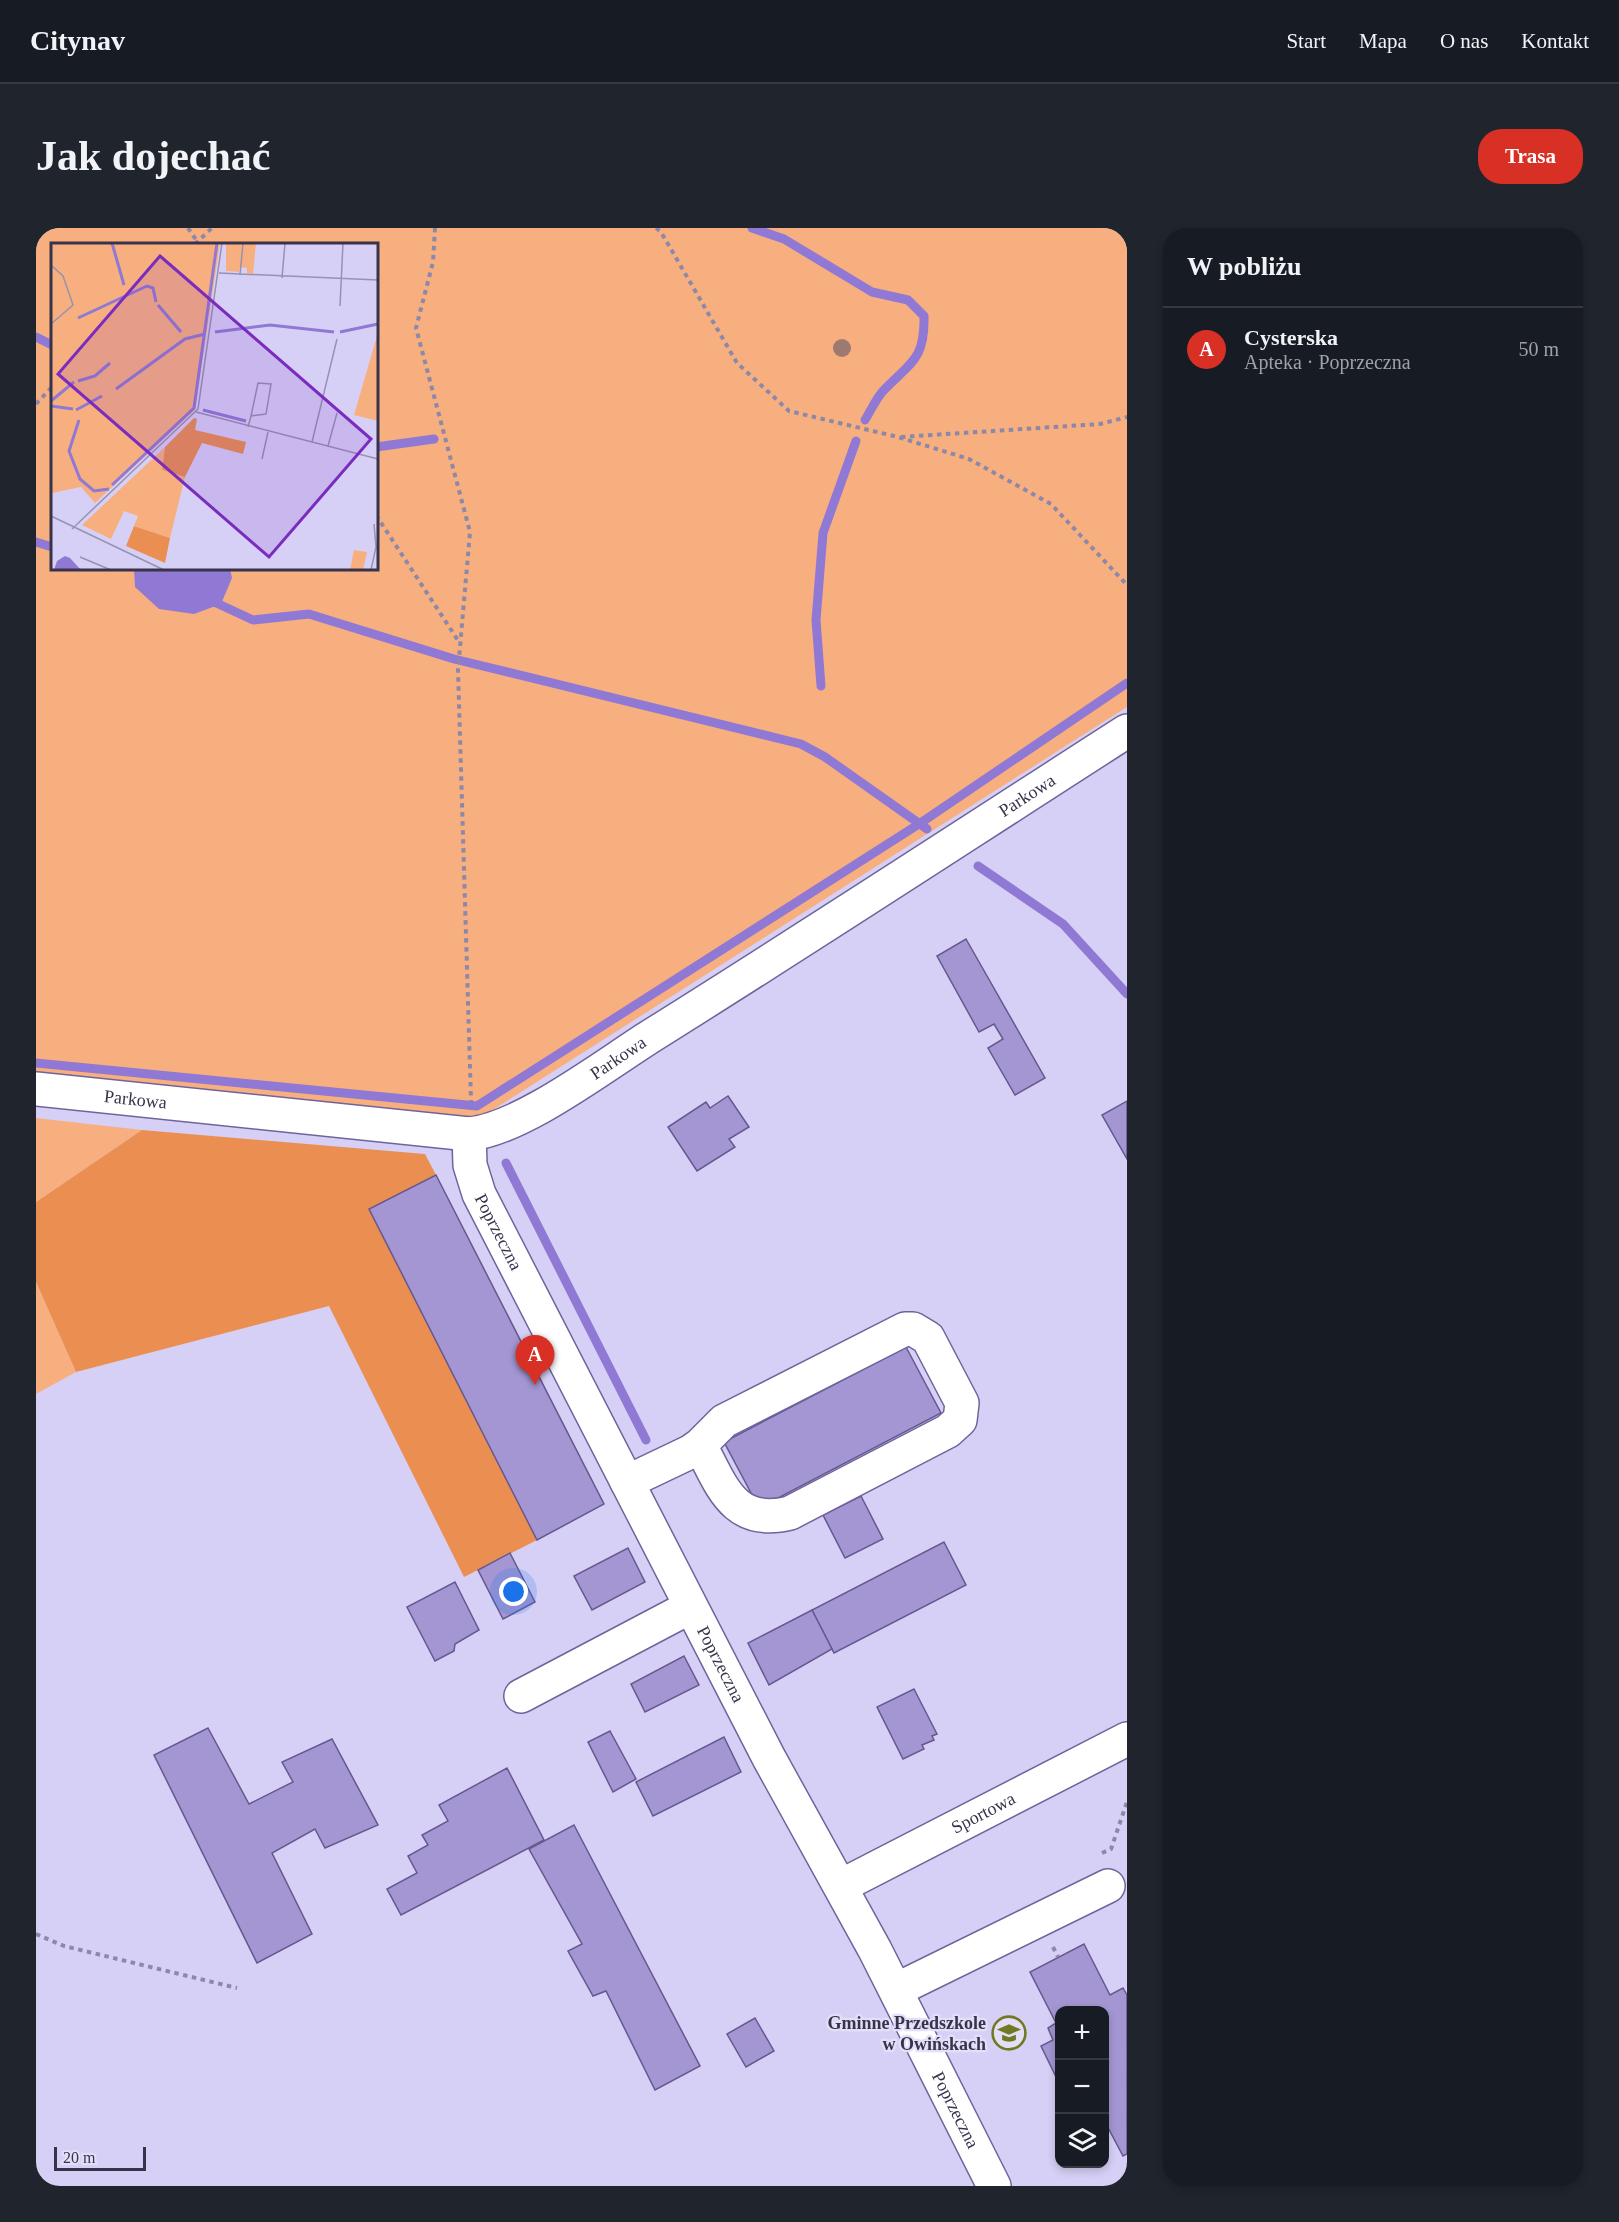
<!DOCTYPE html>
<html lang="pl">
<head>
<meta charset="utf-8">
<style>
  body { margin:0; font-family:"Times New Roman",serif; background:#20242c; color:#f1f3f6 }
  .controls { position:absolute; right:18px; bottom:18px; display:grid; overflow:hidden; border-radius:12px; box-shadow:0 3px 9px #0003 }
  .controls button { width:54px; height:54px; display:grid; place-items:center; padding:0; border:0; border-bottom:2px solid #363941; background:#171b24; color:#f1f3f6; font:30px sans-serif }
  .scale { position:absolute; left:18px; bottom:15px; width:92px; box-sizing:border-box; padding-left:6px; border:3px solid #38334b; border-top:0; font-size:16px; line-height:21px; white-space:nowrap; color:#38334b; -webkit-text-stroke:4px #e4dff8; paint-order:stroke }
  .you { position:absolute; left:478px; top:1364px; width:21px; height:21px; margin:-15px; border:4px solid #fff; border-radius:50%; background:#1a73e8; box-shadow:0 0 0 9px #1a73e833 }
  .badge { display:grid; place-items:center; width:39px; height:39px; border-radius:50%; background:#d93025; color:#fff; font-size:20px; font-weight:700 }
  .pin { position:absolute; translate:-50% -50px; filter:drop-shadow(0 2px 3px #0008) }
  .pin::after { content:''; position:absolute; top:32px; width:21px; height:18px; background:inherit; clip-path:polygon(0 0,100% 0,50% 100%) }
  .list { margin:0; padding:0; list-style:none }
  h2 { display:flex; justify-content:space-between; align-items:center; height:78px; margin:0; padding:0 24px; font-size:26px }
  h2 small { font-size:20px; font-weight:400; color:#9ea1a6 }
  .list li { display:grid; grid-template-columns:39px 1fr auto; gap:18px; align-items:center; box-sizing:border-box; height:84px; padding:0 24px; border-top:2px solid #363941 }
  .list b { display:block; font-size:22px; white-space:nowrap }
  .list p { margin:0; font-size:20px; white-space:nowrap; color:#9ea1a6 }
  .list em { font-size:20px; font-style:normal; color:#9ea1a6 }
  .icon { flex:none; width:33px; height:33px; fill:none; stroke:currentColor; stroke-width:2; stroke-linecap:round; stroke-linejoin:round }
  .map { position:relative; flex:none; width:1091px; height:1958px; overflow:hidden; border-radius:24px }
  header { display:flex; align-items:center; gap:36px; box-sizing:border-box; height:84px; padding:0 30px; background:#171b24; border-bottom:2px solid #363941 }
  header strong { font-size:28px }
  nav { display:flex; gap:33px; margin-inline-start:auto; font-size:21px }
  .intro { display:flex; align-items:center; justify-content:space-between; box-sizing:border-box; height:144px; padding:0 36px }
  h1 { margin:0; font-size:42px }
  .button { padding:15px 27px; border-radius:24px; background:#d93025; color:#fff; font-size:21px; font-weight:700 }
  main { display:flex; gap:36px; padding:0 36px }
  aside { flex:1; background:#171b24; border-radius:24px; box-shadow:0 3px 9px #0003 }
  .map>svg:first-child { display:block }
</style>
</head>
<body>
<header>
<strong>Citynav</strong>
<nav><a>Start</a><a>Mapa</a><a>O nas</a><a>Kontakt</a></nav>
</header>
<div class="intro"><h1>Jak dojechać</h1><a class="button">Trasa</a></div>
<main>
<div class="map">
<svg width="1091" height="1958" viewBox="0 0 1091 1958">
  <rect width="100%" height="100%" fill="#d7d0f6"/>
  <g fill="#f8af7f" fill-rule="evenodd">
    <path d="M0,0H1091V479L441,892L0,847ZM16,16H340V340H16Z"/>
    <polygon points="0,890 106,902 0,974"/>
    <polygon points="0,1054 40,1144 0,1166"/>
  </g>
  <polygon fill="#ea8f51" points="106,902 389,926 400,947 334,981 501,1312 428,1349 293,1078 40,1144 0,1054 0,974"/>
  <polygon fill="#9079d4" points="98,341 194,341 196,350 185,376 158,386 123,381 99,359"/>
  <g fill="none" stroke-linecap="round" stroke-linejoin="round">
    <g stroke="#9079d4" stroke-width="9">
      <path d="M716,0L748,11L836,64L872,72L888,88C889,132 875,134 847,163C840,171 835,182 829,192"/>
      <polyline points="0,109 16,117"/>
      <polyline points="340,219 398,211"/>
      <polyline points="0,314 16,319"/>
      <polyline points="174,372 217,392 273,386 418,431 765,516 789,529 891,601"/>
      <polyline points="785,458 780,392 787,305 820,213"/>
      <polyline points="942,638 1027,696 1091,766"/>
      <polyline points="0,835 441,878 883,596 1091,455"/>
      <polyline points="470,935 610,1212"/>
    </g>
  </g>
  <g fill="#a396d2" stroke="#65588f" stroke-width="1.5">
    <polygon points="930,711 1009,850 979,867 952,820 967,811 958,796 943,804 901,728"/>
    <polygon points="692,868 713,899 693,911 699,919 661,943 632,899 670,874 674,880"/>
    <polygon points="1091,873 1091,931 1066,887"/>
    <polygon points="400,947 568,1276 501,1312 333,981"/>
    <polygon points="870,1119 905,1185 723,1280 688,1214"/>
    <polygon points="825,1268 847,1311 809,1330 787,1287"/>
    <polygon points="908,1314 930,1357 798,1425 776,1382"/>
    <polygon points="592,1320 609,1354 556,1382 538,1348"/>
    <polygon points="474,1325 499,1374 467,1391 442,1342"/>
    <polygon points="419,1354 443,1402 419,1416 418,1423 399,1433 371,1379"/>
    <polygon points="776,1382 796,1421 733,1457 712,1415"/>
    <polygon points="648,1428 663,1457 609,1484 595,1456"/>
    <polygon points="878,1461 901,1506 896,1508 898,1512 886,1517 888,1521 867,1531 841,1479"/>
    <polygon points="172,1500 213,1576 257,1554 246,1534 296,1511 342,1597 289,1620 279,1601 236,1625 276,1706 221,1735 118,1527"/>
    <polygon points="574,1503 600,1551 577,1564 552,1514"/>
    <polygon points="688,1509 705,1544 617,1588 600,1554"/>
    <polygon points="471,1540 508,1612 365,1687 351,1661 381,1645 372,1628 392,1617 386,1607 412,1593 403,1577"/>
    <polygon points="538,1597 664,1838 619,1862 570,1763 557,1768 532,1723 546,1716 493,1621"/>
    <polygon points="1048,1716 1074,1767 1087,1760 1091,1767 1091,1926 1087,1928 1068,1892 1068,1782 1023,1782 1023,1855 1005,1818 1017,1812 1012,1800 1020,1795 994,1744"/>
    <polygon points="719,1790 738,1823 710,1839 691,1806"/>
  </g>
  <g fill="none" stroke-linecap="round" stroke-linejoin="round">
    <defs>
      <g id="minor">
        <path id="s1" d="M0,861L433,906C484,902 569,837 615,808C775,708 932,605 1091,503"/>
        <path id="s2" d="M433,906L434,937L443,966L733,1530L839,1722L958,1958"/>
        <path d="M591,1254L654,1224L664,1217C686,1258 697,1299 754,1285L912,1203L924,1192L926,1175L892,1110L877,1101H869L688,1193L664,1217"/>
        <polyline points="485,1468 654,1379"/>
        <path id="s3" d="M805,1658L1091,1511"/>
        <polyline points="860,1762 1072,1658"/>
      </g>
    </defs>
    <use href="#minor" stroke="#70639b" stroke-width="36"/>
    <g stroke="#8e88a8" stroke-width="4" stroke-dasharray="4.5 4.5" stroke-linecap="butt">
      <polyline points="152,0 163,16"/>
      <polyline points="399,0 397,34 380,100 434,304 422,442 435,873"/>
      <polyline points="620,0 625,4 701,135 753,183 862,209 933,231 1015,276 1091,357"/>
      <polyline points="159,16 176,0"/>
      <polyline points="0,176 16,159"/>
      <polyline points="865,209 1064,196 1091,189"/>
      <polyline points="340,287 425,417"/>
      <polyline points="1066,1625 1075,1621 1091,1574"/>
      <polyline points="0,1706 28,1718 201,1760"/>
      <polyline points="1017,1719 1022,1729"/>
    </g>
    <use href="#minor" stroke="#fff" stroke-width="33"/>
  </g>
  <circle fill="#9c7a6f" cx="806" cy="120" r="9"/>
  <defs>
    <symbol id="school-ring" viewBox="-11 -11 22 22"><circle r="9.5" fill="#e4dff8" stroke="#737923" stroke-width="1.5"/><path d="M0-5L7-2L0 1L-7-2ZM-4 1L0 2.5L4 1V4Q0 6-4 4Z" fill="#737923"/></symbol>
  </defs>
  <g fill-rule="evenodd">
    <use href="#school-ring" x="954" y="1786" width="38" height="38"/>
  </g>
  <g text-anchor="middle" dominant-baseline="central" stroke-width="4.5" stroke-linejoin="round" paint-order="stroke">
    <g font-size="18" fill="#38334b" stroke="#e4dff8">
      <text stroke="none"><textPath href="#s1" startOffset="1090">Parkowa</textPath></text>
      <text stroke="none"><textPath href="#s1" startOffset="604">Parkowa</textPath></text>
      <text stroke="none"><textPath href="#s1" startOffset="100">Parkowa</textPath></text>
      <text stroke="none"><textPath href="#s2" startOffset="104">Poprzeczna</textPath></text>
      <text stroke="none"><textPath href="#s2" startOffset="590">Poprzeczna</textPath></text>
      <text stroke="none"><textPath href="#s3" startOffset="160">Sportowa</textPath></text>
      <text stroke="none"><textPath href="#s2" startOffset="1094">Poprzeczna</textPath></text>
    </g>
    <g font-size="18" font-weight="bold" fill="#38334b" stroke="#e4dff8" text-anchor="end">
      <text x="950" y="1795">Gminne Przedszkole<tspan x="950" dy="21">w Owińskach</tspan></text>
    </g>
  </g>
  <g transform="translate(15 15)">
    <rect width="327" height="327" fill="#d7d0f6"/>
    <path d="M0,0H169L144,167L44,260L30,244L1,250ZM175,0H205L202,31L196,30V25L189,24L188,29L175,28ZM326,93H327V178L303,172ZM114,204L111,227L134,234L119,295L83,283L87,273L73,268L60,296L31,282ZM303,307L316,309L312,327H299Z" fill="#f8af7f"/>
    <path d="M143,175L146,176L144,187L195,199L192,211L151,200L134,234L111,227L114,204ZM83,283L119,295L114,320L75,303Z" fill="#ea8f51"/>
    <path d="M14,313L19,315L30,327H3L6,318Z" fill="#9079d4"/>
    <path fill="none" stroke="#9079d4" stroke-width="3" d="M61,0L73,42M107,62L130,89M27,75L96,43L102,45L105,59M164,89L219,82L283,89M289,89L327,81M27,138L44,133L59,120M65,146L134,96L154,91M0,158L23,139M0,163L22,166M25,167L51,153M152,167L195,178M28,177L18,208L29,236L43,248L58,246M61,242L143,165L166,0"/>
    <path fill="none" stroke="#9791b2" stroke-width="1.5" d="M0,22L12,33L22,62L0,81M168,30L327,37M189,32L192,0M231,35L234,0M289,63L292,0M145,169L327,216M197,184L200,173L215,171L220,141L207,140L200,173M261,199L286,96M277,203L286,170M211,216L217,189M0,273L113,327M21,286L147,166L171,0M29,314L60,327M320,327L325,304L323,281"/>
    <path fill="#7b2cbf" fill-opacity="0.15" stroke="#7b2cbf" stroke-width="3" d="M109,13L320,196L218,314L7,131Z"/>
    <rect width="327" height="327" fill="none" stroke="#38334b" stroke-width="3"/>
  </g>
</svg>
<div class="controls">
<button>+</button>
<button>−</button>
<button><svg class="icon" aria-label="layers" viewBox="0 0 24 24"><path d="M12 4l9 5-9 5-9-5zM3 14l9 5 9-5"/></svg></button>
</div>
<div class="scale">20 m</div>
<div class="you"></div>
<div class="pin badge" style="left:499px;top:1157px">A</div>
</div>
<aside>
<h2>W pobliżu<small></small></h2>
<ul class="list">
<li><span class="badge">A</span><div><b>Cysterska</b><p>Apteka · Poprzeczna</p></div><em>50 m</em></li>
</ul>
</aside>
</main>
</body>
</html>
